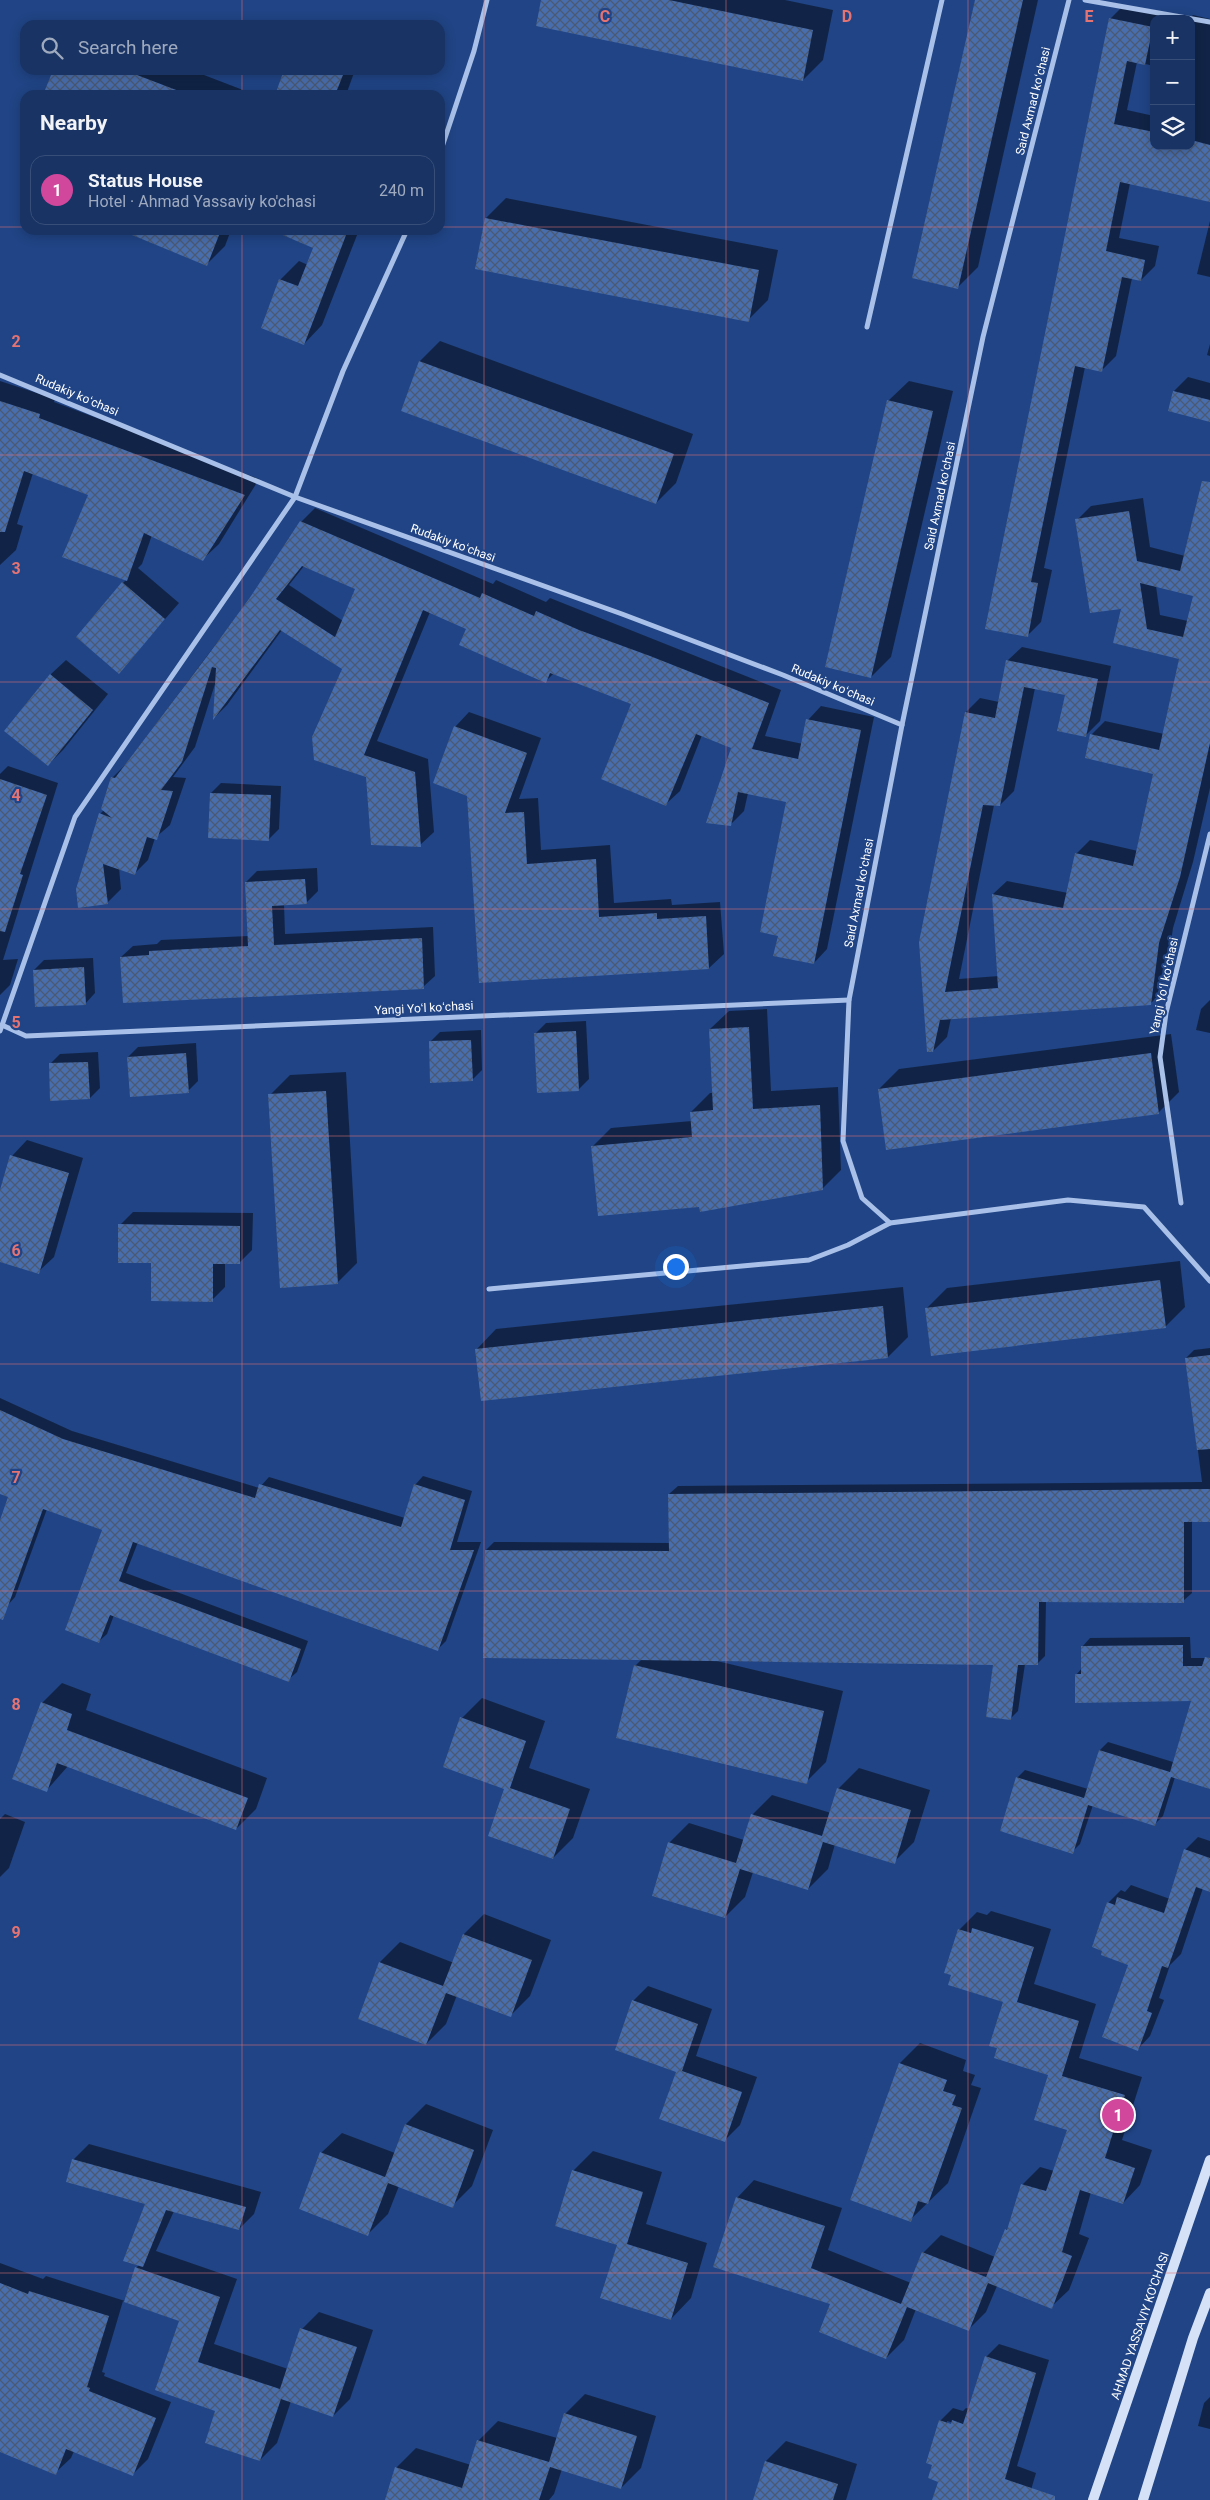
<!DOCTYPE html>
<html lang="en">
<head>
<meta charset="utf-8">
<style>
  body { margin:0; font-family:Roboto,sans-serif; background:#253f6d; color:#f1f3f6 }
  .controls { position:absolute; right:15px; top:15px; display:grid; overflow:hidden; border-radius:10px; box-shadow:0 2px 12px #0003 }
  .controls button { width:45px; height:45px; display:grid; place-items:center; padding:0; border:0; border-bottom:1px solid #364e78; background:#183364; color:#f1f3f6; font:25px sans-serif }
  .you { position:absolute; left:675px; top:1266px; width:18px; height:18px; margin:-12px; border:4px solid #fff; border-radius:50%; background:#1a73e8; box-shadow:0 0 0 8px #1a73e833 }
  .badge { display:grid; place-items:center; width:32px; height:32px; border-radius:50%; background:#8bbbb9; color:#fff; font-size:16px; font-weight:700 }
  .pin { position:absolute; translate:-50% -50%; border:2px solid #fff; box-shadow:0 1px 5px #0006 }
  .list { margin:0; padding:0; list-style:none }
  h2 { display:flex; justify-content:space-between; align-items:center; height:65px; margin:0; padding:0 20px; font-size:21px }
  h2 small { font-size:16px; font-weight:400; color:#9faabf }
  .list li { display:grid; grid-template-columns:32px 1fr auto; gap:15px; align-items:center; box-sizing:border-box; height:70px; margin:0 10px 10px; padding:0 10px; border:1px solid #364e78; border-radius:15px }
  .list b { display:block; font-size:19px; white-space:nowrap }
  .list p { margin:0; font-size:16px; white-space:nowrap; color:#9faabf }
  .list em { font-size:16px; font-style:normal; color:#9faabf }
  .icon { flex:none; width:28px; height:28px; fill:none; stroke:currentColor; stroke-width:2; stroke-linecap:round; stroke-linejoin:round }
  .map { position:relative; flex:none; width:1210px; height:2500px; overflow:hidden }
  .search { position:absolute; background:#183364; box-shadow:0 2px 12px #0003; left:20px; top:20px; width:425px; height:55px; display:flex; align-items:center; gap:12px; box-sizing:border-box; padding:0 18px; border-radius:15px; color:#9faabf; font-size:19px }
  .panel { position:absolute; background:#183364; box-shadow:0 2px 12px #0003; left:20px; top:90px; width:425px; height:145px; border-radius:15px }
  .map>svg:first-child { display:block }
</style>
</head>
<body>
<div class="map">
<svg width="1210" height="2500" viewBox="0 0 1210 2500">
  <defs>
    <pattern id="building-cross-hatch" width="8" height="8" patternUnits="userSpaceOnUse" patternTransform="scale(1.25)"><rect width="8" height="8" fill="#496ead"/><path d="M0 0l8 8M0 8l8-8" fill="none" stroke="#4b5a73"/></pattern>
  </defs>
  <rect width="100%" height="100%" fill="#204485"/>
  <g fill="#0007" fill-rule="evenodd">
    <polygon points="542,0 785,0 833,10 823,60 803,80"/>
    <polygon points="976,0 1038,0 978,267 958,287"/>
    <path d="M1124,5L1190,18L1193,15L1210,19V194L1130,183L1119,238L1159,246L1155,266L1141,280L1132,278L1116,356L1102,370L1085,367L1044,568L1052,570L1041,622L1027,636L986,628L1110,19ZM1154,19H1191V146H1154V116L1127,110L1137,62L1154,66Z"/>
    <polygon points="54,70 191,70 256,95 45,95"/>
    <polygon points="285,70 355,70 346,95 276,95"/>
    <polygon points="506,198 778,250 768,300 748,320 486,218"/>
    <polygon points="1210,221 1210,277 1197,274"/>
    <polygon points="121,230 231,230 225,246 206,265"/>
    <polygon points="270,230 359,230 322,325 304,344 280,280 299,261 308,265 314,247"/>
    <polygon points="440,341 693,434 676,483 656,503 403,410 420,361"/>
    <polygon points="1210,344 1210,356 1207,355"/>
    <polygon points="1188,377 1210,383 1210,421 1174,391"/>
    <polygon points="0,381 55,399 54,402 259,479 219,544 203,559 152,535 142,564 138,568 179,603 119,672 123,583 127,579 89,494 33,473 17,524 23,526 16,550 0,565"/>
    <polygon points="909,381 953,391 891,657 871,677 888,401"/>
    <path d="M1143,498L1150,547L1185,556L1210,500V788L1193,862L1173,928L1164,990L1150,1004L951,1018L947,1037L933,1051L966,712L980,698L999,702L1007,661L1022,647L1111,666L1100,721L1086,735L1066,694L1035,688L1014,791L1000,805H994L959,979L999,976L993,894L1007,881L1068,893L1076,854L1090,840L1138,851L1155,773L1091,735L1105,721L1164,734L1181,658L1115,643L1123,607L1077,520L1091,506ZM1156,586L1195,595L1188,621L1160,615Z"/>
    <path d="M315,508L493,584L496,580L546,602L550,598L781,690L765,736L803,744L808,720L821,706L874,717L827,949L814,963L779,935L787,801L748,793L744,811L730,825L732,747L702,735L680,791L666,804L632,703L554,673L545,682L468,628L430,612L377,741L428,759L434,832L420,845L367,776L343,668L282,630L227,705L215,717V684L195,747L173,777L186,778L170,825L155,838L148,860L135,873L119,868L121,889L108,902L79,906L100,814L104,810L102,808L113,777L126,764L252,596L301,522ZM304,566L357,589L343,621L289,585Z"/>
    <polygon points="66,660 108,694 63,750 48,765 50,675"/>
    <polygon points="469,712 541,738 519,799 538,798 541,850 610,845 614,903 671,899 672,905 720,902 724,954 709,968 480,982 468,795 455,727"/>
    <polygon points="8,766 58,783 3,960 18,959 10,985 0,995 0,774"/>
    <polygon points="221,783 281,786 279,829 269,839 211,793"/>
    <polygon points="317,868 318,891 306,903 284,904 285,934 433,927 435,976 423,987 121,957 133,946 157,944 161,940 248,936 246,882 257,871"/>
    <polygon points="93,958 95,993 85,1004 34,970 44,960"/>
    <polygon points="1210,1000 1210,1033 1196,1030 1201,1009"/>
    <polygon points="767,1009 771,1091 838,1087 841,1170 822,1189 700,1206 592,1147 611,1128 692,1121 691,1112 710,1093 713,1093 710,1029 729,1011"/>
    <polygon points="586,1021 589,1079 579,1089 536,1033 546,1023"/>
    <polygon points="481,1030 482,1070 472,1080 430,1042 440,1032"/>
    <polygon points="1171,1034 1179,1092 1159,1112 879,1089 899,1069"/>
    <polygon points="196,1043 198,1081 188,1091 128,1057 138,1047"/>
    <polygon points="98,1052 100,1088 90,1098 50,1064 60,1054"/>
    <polygon points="346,1072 357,1263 337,1283 270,1095 290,1075"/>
    <polygon points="27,1140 83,1158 54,1257 38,1272 0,1261 0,1194 12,1156"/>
    <polygon points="133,1212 253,1213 252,1250 239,1263 225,1263 225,1287 212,1300 153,1262 120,1225"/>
    <polygon points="1180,1261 1185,1307 1165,1327 927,1308 947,1288"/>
    <polygon points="903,1287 908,1337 888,1357 482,1399 476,1350 496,1329"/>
    <polygon points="1210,1348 1210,1521 1192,1521 1192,1593 1183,1601 1046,1601 1045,1656 1037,1664 1025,1664 1018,1711 1010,1719 994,1664 717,1661 843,1691 826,1762 806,1782 635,1666 642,1659 486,1550 494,1542 670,1543 669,1494 678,1486 1202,1482 1186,1358 1194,1350"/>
    <polygon points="0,1398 72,1431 259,1488 269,1477 405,1518 415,1485 423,1476 472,1491 457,1542 481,1542 446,1641 438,1649 138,1542 126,1573 308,1641 297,1672 288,1680 114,1615 107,1634 98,1642 103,1530 47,1509 15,1597 7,1606 0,1603 0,1524 10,1496 0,1493"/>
    <polygon points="1190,1637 1191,1658 1210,1658 1210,1788 1175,1777 1163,1816 1155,1824 1093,1805 1080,1844 1072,1852 1017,1778 1025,1770 1088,1789 1100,1750 1108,1742 1173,1762 1193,1700 1076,1675 1082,1668 1082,1647 1090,1638"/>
    <polygon points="62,1683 91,1694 86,1710 267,1778 256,1809 236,1829 68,1766 46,1791 42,1703"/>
    <polygon points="482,1698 545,1721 529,1768 590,1789 573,1838 553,1858 462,1718"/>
    <polygon points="859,1768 930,1790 914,1842 894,1862 835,1844 828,1869 808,1889 753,1872 745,1897 725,1917 669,1843 689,1823 744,1840 752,1815 772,1795 831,1813 839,1788"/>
    <polygon points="5,1814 25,1822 9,1868 0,1877 0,1819"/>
    <polygon points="1198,1837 1210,1841 1210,1891 1203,1888 1181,1954 1170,1965 1159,1998 1164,2000 1150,2036 1138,2049 1129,1964 1108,1903 1121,1890 1125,1892 1131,1885 1170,1899 1185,1850"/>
    <polygon points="991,1911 1051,1929 1034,1984 1096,2004 1079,2058 1142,2077 1122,2140 1152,2150 1140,2185 1123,2203 1091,2192 1079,2234 1089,2238 1069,2290 1051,2307 997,2286 986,2312 968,2330 916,2309 904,2340 886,2358 831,2304 737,2198 754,2180 842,2208 828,2250 911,2283 923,2253 941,2235 995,2257 1006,2230 1010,2226 1022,2185 1040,2167 1054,2171 1068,2130 1049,2074 998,2047 1004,2001 952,1974 959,1930 977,1912 987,1915"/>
    <polygon points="484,1914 551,1940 530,1996 510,2016 457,1995 446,2024 426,2044 359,2018 380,1962 400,1942 454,1963 464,1934"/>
    <polygon points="648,1986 712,2009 696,2056 757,2077 740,2125 724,2141 633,2001"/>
    <polygon points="920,2043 966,2060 963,2071 975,2075 971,2085 981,2088 948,2183 910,2220 852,2199 900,2063"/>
    <polygon points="426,2104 493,2130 472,2186 452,2206 399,2186 388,2214 368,2234 321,2153 342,2133 395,2153 406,2124"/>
    <polygon points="89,2144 261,2192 254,2214 239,2229 174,2211 156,2251 237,2279 214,2344 288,2369 302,2329 319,2312 373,2330 350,2399 333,2416 291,2401 277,2443 260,2460 217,2410 180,2321 123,2301 102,2372 105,2373 104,2376 171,2402 148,2459 133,2474 74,2451 71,2458 55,2473 0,2451 0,2263 43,2279 46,2276 125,2301 136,2268 140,2264 147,2203 67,2181 74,2159"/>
    <polygon points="593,2151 662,2172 646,2224 707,2243 691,2298 671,2319 618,2244 573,2171"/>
    <path d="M999,2344L1049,2360L1017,2466L1036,2473L1028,2500H934L940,2481V2421L953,2408L963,2411L966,2408L969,2409L986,2357ZM947,2421L957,2424H947Z"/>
    <polygon points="585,2394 656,2416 641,2468 621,2488 562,2469 554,2494 549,2500 386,2500 396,2468 416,2448 471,2465 478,2441 498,2421 557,2438 565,2414"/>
    <polygon points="1210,2397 1210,2429 1198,2426 1204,2403"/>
    <polygon points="786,2441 857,2464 846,2500 754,2500 766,2461"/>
  </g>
  <g fill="url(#building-cross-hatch)" fill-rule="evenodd">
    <polygon points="541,0 669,0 813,30 803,81 536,26"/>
    <polygon points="975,0 1023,0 958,289 912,278"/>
    <polygon points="1109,18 1153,27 1145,65 1127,61 1114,124 1154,132 1154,146 1191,146 1191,140 1210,145 1210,202 1120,182 1106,251 1145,260 1141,281 1122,277 1102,372 1075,366 1031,582 1038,583 1028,637 985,629"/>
    <polygon points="53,70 124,70 184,93 184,95 43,95"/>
    <polygon points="284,70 345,70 335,95 275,95"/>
    <polygon points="485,218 759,270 749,322 475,269"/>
    <polygon points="120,230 221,230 207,266"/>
    <polygon points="271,230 348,230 304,345 261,328 279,279 298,286 313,248"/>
    <polygon points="419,361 674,454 656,504 401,411"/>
    <polygon points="1173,391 1210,400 1210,422 1168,411"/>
    <polygon points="887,400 933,411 871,678 825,667"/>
    <polygon points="0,401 40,414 39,418 245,495 203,561 144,533 127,581 62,557 88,495 24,471 5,532 0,532"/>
    <path d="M1202,481L1210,482V743L1180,877L1159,943L1151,1005L940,1020L933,1052H927L919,942L965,712L995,718L1006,660L1098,679L1086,737L1057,731L1065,695L1024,687L1000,806L983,805L945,992L998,988L992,894L1063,908L1075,853L1133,866L1153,774L1085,758L1090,734L1159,750L1179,659L1113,643L1121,609L1090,613L1075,519L1129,511L1137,561L1180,571ZM1140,583L1193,596L1183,637L1147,629Z"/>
    <path d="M300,521L480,598L482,593L534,616L536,611L579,630L650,656L769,703L752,749L798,759L806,719L861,730L814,964L773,956L778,936L760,932L786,802L738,792L731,826L706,823L731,748L696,734L666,806L601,779L631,704L550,673L546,683L459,645L466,629L423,610L364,755L415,772L421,847L371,845L366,777L314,760L312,737L342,669L280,630L213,720L216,668L212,667L182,762L161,790L173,791L157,840L147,837L135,875L103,864L108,904L78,908L76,889L99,813L112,818L101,809L111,777L115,778L208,655L251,596ZM302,566L355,589L335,637L276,599Z"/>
    <polygon points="122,582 165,619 119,674 76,637"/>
    <polygon points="50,674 93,710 48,766 4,731"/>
    <polygon points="454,726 527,753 505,813 524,812 527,864 596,859 599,917 657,913 657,919 706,916 709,969 479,983 467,796 433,783"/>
    <polygon points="0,779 47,795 20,874 23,875 5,932 0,931"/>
    <polygon points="210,793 271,795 269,841 208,838"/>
    <polygon points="305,879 307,904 272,906 274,945 422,938 424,989 123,1003 120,957 149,955 149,951 248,946 245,882"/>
    <polygon points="84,967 86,1005 35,1007 33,970"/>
    <polygon points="749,1027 753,1109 820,1105 823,1190 700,1212 699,1207 598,1216 591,1146 692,1137 690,1112 713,1110 709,1029"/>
    <polygon points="576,1031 579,1091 537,1093 534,1033"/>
    <polygon points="471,1040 473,1081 430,1083 429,1041"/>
    <polygon points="186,1053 189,1093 130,1097 127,1057"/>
    <polygon points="1151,1053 1159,1114 886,1150 878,1089"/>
    <polygon points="88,1062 90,1099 50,1101 49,1063"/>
    <polygon points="326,1091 338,1284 280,1288 268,1094"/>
    <polygon points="10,1155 69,1173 39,1274 0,1262 0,1190"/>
    <polygon points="118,1224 240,1226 240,1264 213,1264 213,1302 151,1301 151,1263 118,1263"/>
    <polygon points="1160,1280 1166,1328 931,1356 925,1308"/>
    <polygon points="883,1306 888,1358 481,1401 475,1349"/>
    <polygon points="1210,1355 1210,1449 1197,1450 1185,1358"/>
    <polygon points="0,1410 63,1439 255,1498 259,1484 401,1527 414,1484 465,1500 450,1550 474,1550 438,1651 133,1542 119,1581 301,1649 289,1682 110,1615 99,1643 65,1630 102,1530 43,1509 3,1620 0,1619 0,1520 8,1497 0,1494"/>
    <polygon points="1210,1489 1210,1522 1184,1522 1184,1603 1039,1602 1038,1665 1018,1665 1011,1720 986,1717 993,1665 483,1658 485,1550 669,1551 668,1494"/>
    <polygon points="1183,1645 1183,1666 1202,1666 1205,1657 1210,1658 1210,1789 1171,1777 1155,1826 1088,1805 1073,1854 1000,1831 1016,1777 1084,1798 1099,1750 1170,1772 1191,1701 1075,1703 1075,1674 1081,1674 1081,1646"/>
    <polygon points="634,1665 824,1711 807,1784 616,1738"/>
    <polygon points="41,1702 72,1714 67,1730 248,1798 236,1830 57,1763 47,1792 12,1779"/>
    <polygon points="460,1717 526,1741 510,1788 570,1809 553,1859 488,1836 504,1789 443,1767"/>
    <polygon points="837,1788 911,1810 895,1864 823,1842 808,1890 740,1869 725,1918 652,1896 668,1842 736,1863 751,1814 822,1836"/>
    <polygon points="1184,1849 1210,1858 1210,1892 1196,1887 1168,1968 1162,1966 1147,2011 1152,2013 1138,2051 1102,2037 1128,1965 1101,1955 1102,1951 1092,1947 1107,1902 1115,1905 1117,1897 1164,1913"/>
    <polygon points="972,1928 1034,1947 1017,2002 1079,2021 1062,2076 1125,2095 1105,2158 1135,2168 1123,2204 1080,2190 1062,2252 1072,2256 1052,2309 988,2283 969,2331 907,2307 886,2359 819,2332 830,2304 713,2267 736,2197 825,2226 811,2268 901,2304 922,2252 986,2277 1005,2229 1007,2230 1021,2184 1046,2191 1067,2130 1034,2120 1048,2075 994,2058 997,2048 989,2046 1003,2002 948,1985 951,1975 944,1973 958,1929 971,1933"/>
    <polygon points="463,1934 532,1960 511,2017 446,1993 426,2045 358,2019 379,1962 443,1986"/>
    <polygon points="632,2000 698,2024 682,2071 742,2092 725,2142 659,2119 676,2072 615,2050"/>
    <polygon points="899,2063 947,2080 943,2091 956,2095 952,2105 962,2108 928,2204 918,2201 911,2222 850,2200"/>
    <polygon points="405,2124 474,2150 453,2208 388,2183 368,2236 299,2209 320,2152 385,2177"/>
    <polygon points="72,2159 246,2207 239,2230 166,2210 143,2267 123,2261 145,2204 66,2182"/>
    <polygon points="572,2170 643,2192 627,2244 688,2263 671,2320 600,2298 617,2245 555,2226"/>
    <polygon points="135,2267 220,2297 198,2362 280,2389 300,2328 357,2347 333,2417 281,2399 260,2461 205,2443 215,2411 155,2390 179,2321 124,2302"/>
    <polygon points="0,2283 28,2294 29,2291 109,2316 87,2387 90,2388 89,2391 156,2418 133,2476 66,2449 56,2475 0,2452"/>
    <polygon points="985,2356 1036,2373 1005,2479 1055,2496 1055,2500 932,2500 938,2482 928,2478 932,2465 926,2463 939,2420 951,2424 952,2420 963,2424"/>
    <polygon points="564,2413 637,2436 621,2489 550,2467 539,2500 385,2500 395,2467 462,2488 477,2440 549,2462"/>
    <polygon points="765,2461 838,2484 833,2500 753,2500"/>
  </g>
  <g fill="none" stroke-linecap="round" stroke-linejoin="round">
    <g stroke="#a9c1e9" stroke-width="5">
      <polyline points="1069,0 983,337 902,725 849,1000 843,1141 862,1198 890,1223 1068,1200 1144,1207 1210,1281"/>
      <polyline points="1085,0 1210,22"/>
      <polyline points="440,153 474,51 487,0"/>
      <polyline points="867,327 942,0"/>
      <polyline points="0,375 295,497 622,614 783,675 902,725"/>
      <polyline points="2,1025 26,1036 849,1000"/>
      <polyline points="0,1031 75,817 295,497 343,371 407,230"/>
      <polyline points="1181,1203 1160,1057 1166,1013 1210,834"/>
      <polyline points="489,1289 809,1260 848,1245 890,1223"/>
    </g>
    <g stroke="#d4e1f7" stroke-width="10">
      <polyline points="1093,2500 1210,2160"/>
      <polyline points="1143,2500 1193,2338 1210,2293"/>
    </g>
  </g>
  <path fill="none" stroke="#e47373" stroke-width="1" stroke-opacity="0.55" d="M242,0V25M484,0V2500M726,0V2500M968,0V2500M242,70V95M0,227H25M440,227H1210M242,230V2500M0,455H1210M0,682H1210M0,909H1210M0,1136H1210M0,1364H1210M0,1591H1210M0,1818H1210M0,2045H1210M0,2273H1210"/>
  <g text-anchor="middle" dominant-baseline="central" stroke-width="4.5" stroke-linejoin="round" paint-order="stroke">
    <g font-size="12" fill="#fff" stroke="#204485">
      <text transform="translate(1033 101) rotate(-76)">Said Axmad koʻchasi</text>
      <text transform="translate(77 395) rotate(23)">Rudakiy koʻchasi</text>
      <text transform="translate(940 496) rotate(-78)">Said Axmad koʻchasi</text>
      <text transform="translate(453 543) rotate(20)">Rudakiy koʻchasi</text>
      <text transform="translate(833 685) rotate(23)">Rudakiy koʻchasi</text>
      <text transform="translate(859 893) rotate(-79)">Said Axmad koʻchasi</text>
      <text transform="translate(1164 986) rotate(-78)">Yangi Yoʻl koʻchasi</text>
      <text transform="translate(424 1008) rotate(-3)">Yangi Yoʻl koʻchasi</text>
      <text transform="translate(1140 2326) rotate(-71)">AHMAD YASSAVIY KO'CHASI</text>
    </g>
  </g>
  <g font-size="16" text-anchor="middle" font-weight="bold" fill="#e47373" stroke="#204485" stroke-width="4.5" stroke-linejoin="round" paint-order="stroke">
    <text x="605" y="22">C</text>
    <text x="847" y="22">D</text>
    <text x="1089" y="22">E</text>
    <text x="16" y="347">2</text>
    <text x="16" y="574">3</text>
    <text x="16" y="801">4</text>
    <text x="16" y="1028">5</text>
    <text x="16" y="1256">6</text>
    <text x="16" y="1483">7</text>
    <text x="16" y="1710">8</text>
    <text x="16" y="1938">9</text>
  </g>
</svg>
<div class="controls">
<button>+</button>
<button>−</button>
<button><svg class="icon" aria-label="layers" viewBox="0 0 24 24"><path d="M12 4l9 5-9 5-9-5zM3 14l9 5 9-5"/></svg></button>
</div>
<div class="you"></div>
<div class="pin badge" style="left:1118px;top:2115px;background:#d1479c">1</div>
<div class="search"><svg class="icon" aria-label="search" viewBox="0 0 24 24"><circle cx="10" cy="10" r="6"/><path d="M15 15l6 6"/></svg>Search here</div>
<section class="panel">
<h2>Nearby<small></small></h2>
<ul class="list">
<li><span class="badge" style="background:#d1479c">1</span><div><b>Status House</b><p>Hotel · Ahmad Yassaviy ko'chasi</p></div><em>240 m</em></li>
</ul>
</section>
</div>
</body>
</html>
